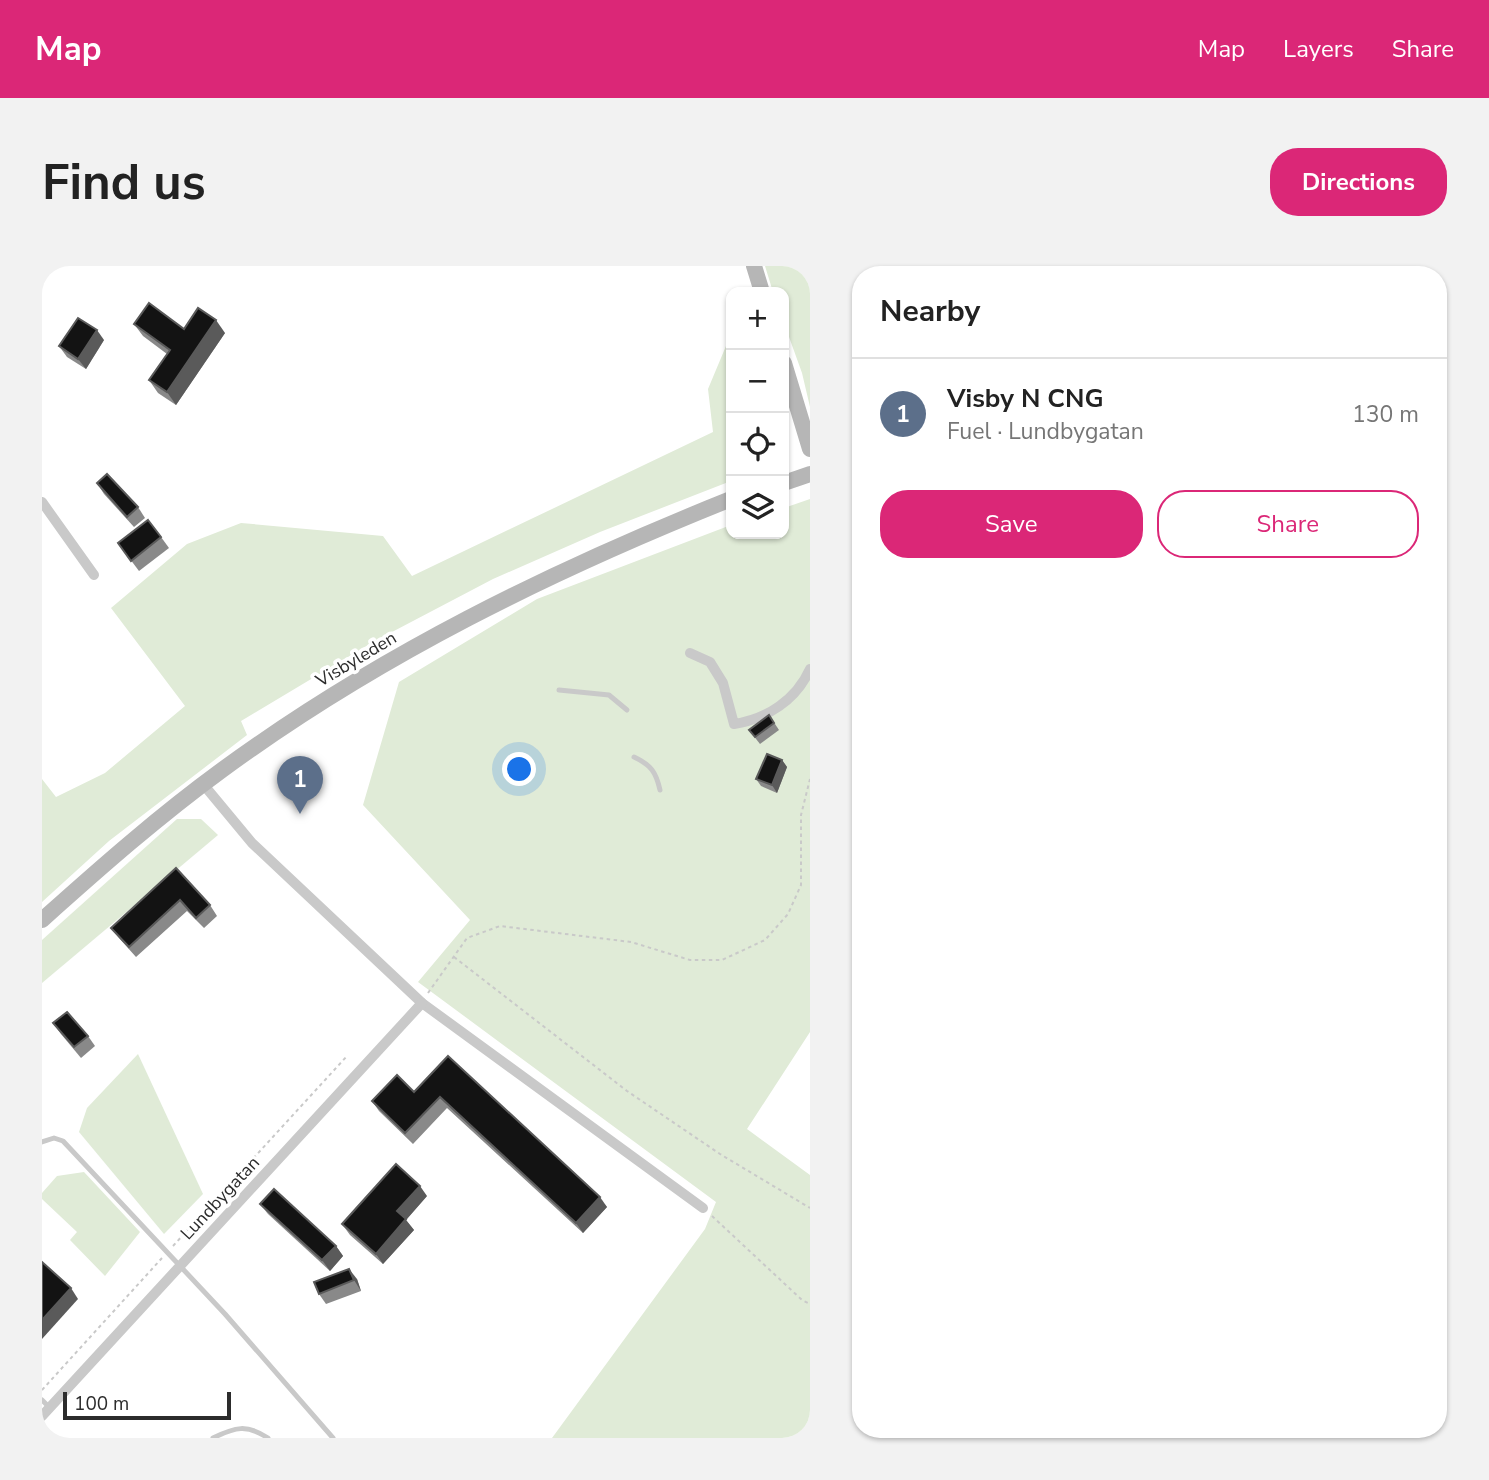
<!DOCTYPE html>
<html lang="en">
<head>
<meta charset="utf-8">
<style>
  body { margin:0; font-family:"Nunito Sans",sans-serif; background:#f2f2f2; color:#222 }
  .controls { position:absolute; right:21px; top:21px; display:grid; overflow:hidden; border-radius:14px; box-shadow:0 2px 5px #0004 }
  .controls button { width:63px; height:63px; display:grid; place-items:center; padding:0; border:0; border-bottom:2px solid #e0e0e0; background:#fff; color:#222; font:35px sans-serif }
  .scale { position:absolute; left:21px; bottom:18px; width:168px; box-sizing:border-box; padding-left:7px; border:4px solid #2c2c2c; border-top:0; font-size:19px; line-height:24px; white-space:nowrap; color:#2c2c2c; -webkit-text-stroke:5px #fff; paint-order:stroke }
  .you { position:absolute; left:478px; top:504px; width:24px; height:24px; margin:-18px; border:5px solid #fff; border-radius:50%; background:#1a73e8; box-shadow:0 0 0 10px #1a73e833 }
  .badge { display:grid; place-items:center; width:46px; height:46px; border-radius:50%; background:#db2777; color:#fff; font-size:23px; font-weight:700 }
  .pin { position:absolute; translate:-50% -58px; filter:drop-shadow(0 2px 4px #0008) }
  .pin::after { content:''; position:absolute; top:37px; width:24px; height:21px; background:inherit; clip-path:polygon(0 0,100% 0,50% 100%) }
  .list { margin:0; padding:0; list-style:none }
  h2 { display:flex; justify-content:space-between; align-items:center; height:91px; margin:0; padding:0 28px; font-size:30px }
  h2 small { font-size:23px; font-weight:400; color:#767676 }
  .list li { display:grid; grid-template-columns:46px 1fr auto; gap:21px; align-items:center; box-sizing:border-box; height:112px; padding:0 28px; border-top:2px solid #e0e0e0 }
  .list b { display:block; font-size:26px; white-space:nowrap }
  .list p { margin:0; font-size:23px; white-space:nowrap; color:#767676 }
  .list em { font-size:23px; font-style:normal; color:#767676 }
  .actions { display:flex; gap:14px; padding:21px 28px }
  .actions a { flex:1; padding:16px 0; border:2px solid #db2777; border-radius:28px; text-align:center; font-size:24px; color:#db2777 }
  .actions .main { background:#db2777; color:#fff }
  .icon { flex:none; width:38px; height:38px; fill:none; stroke:currentColor; stroke-width:2; stroke-linecap:round; stroke-linejoin:round }
  .map { position:relative; flex:none; width:768px; height:1172px; overflow:hidden; border-radius:28px }
  header { display:flex; align-items:center; gap:42px; box-sizing:border-box; height:98px; padding:0 35px; background:#db2777; color:#fff }
  header strong { font-size:33px }
  nav { display:flex; gap:38px; margin-inline-start:auto; font-size:24px }
  .intro { display:flex; align-items:center; justify-content:space-between; box-sizing:border-box; height:168px; padding:0 42px }
  h1 { margin:0; font-size:49px }
  .button { padding:18px 32px; border-radius:28px; background:#db2777; color:#fff; font-size:24px; font-weight:700 }
  main { display:flex; gap:42px; padding:0 42px }
  aside { flex:1; background:#fff; border-radius:28px; box-shadow:0 2px 5px #0004 }
  .map>svg:first-child { display:block }
</style>
</head>
<body>
<header>
<strong>Map</strong>
<nav><a>Map</a><a>Layers</a><a>Share</a></nav>
</header>
<div class="intro"><h1>Find us</h1><a class="button">Directions</a></div>
<main>
<div class="map">
<svg width="768" height="1172" viewBox="0 0 768 1172">
  <rect width="100%" height="100%" fill="#fff"/>
  <g fill="#e0ebd7">
    <polygon points="723,0 768,0 768,141 760,107 742,57 742,26 731,26"/>
    <polygon points="689,68 689,215 558,266 451,313 331,376 199,455 205,469 67,575 0,636 0,513 14,531 63,507 143,440 69,342 145,278 199,257 341,270 370,310 671,166 666,123"/>
    <polygon points="768,233 768,766 705,863 768,909 768,1172 510,1172 663,963 674,936 376,716 428,654 321,539 357,416 495,333 689,259 689,268 742,268 742,242"/>
    <polygon points="135,553 159,553 176,569 0,717 0,674"/>
    <polygon points="96,788 161,928 122,968 37,866 45,842"/>
    <polygon points="42,906 98,966 63,1010 28,974 35,966 0,933 0,927 15,910"/>
  </g>
  <g fill="none" stroke-linecap="round" stroke-linejoin="round">
    <g stroke="#c9c9c9" stroke-width="2" stroke-dasharray="3.5 3.5" stroke-linecap="butt">
      <polyline points="412,691 585,825 678,888 768,942"/>
      <polyline points="386,727 425,672 458,660 589,676 648,694 680,694 723,674 746,648 759,619 759,549 768,513"/>
      <polyline points="670,950 760,1034 768,1038"/>
      <polyline points="131,980 305,790"/>
      <polyline points="0,1124 120,992"/>
    </g>
    <g stroke="#c9c9c9" stroke-width="5">
      <polyline points="517,424 567,429 585,444"/>
      <path d="M592,491C609,499 614,506 618,524"/>
      <polyline points="0,876 12,872 21,875 183,1048 291,1172"/>
      <polyline points="0,1134 8,1142"/>
      <path d="M171,1172C193,1161 205,1158 226,1172"/>
    </g>
    <g stroke="#c9c9c9" stroke-width="10">
      <polyline points="0,236 52,309"/>
      <path d="M648,387L668,396L681,417L692,458C725,453 754,434 768,403"/>
      <polyline points="161,518 210,577 380,737 661,942"/>
      <polyline points="0,1150 380,737"/>
    </g>
    <g stroke="#b6b6b6" stroke-width="16">
      <polyline points="712,0 720,26"/>
      <polyline points="742,97 768,183"/>
      <polyline points="742,217 768,208"/>
      <path d="M0,654C58,602 117,550 180,504C337,389 509,305 689,233"/>
    </g>
  </g>
  <g fill="#898989">
    <polygon points="92,58 142,63 183,67 134,139 116,127 107,114 125,88 101,70"/>
    <polygon points="62,74 44,103 25,91 17,80"/>
    <polygon points="55,217 96,241 103,252 92,261 62,228"/>
    <polygon points="119,271 127,282 97,305 76,277"/>
    <polygon points="727,449 737,464 718,478 707,464"/>
    <polygon points="740,494 745,501 735,527 719,520 714,513"/>
    <polygon points="134,602 168,639 175,650 162,662 145,645 94,691 77,672 69,662"/>
    <polygon points="11,757 46,770 53,780 39,792 19,768"/>
    <polygon points="406,790 565,941 541,967 405,842 371,878 337,845 330,835 372,826"/>
    <polygon points="385,930 364,954 372,964 341,998 308,969 300,958"/>
    <polygon points="218,938 294,980 301,990 288,1005 226,948"/>
    <polygon points="315,1013 319,1025 284,1038 277,1028"/>
  </g>
  <g fill="#5a5a5a">
    <polygon points="174,54 183,67 134,139 125,126"/>
    <polygon points="55,64 62,74 44,103 36,93"/>
    <polygon points="740,494 745,501 735,527 730,519"/>
    <polygon points="378,920 385,930 364,954 372,964 341,998 334,988 355,945"/>
    <polygon points="558,931 565,941 541,967 534,957"/>
    <polygon points="294,980 301,990 288,1005 280,994"/>
    <polygon points="307,1003 315,1013 319,1025 312,1014"/>
    <polygon points="29,1022 36,1033 0,1073 0,1054"/>
  </g>
  <g fill="#131313" stroke="#5a5a5a" stroke-width="2">
    <polygon points="107,37 142,63 156,42 174,54 125,126 107,114 128,84 92,58"/>
    <polygon points="36,52 55,64 36,93 17,80"/>
    <polygon points="65,208 96,241 85,251 55,217"/>
    <polygon points="106,254 119,271 89,295 76,277"/>
    <polygon points="727,449 732,457 713,471 707,464"/>
    <polygon points="725,488 740,494 730,519 714,513"/>
    <polygon points="134,602 168,639 154,652 138,634 87,681 69,662"/>
    <polygon points="25,746 46,770 32,781 11,757"/>
    <polygon points="406,790 558,931 534,957 398,831 363,867 330,835 355,809 372,826"/>
    <polygon points="354,898 378,920 355,945 364,953 334,988 300,958"/>
    <polygon points="232,923 294,980 280,994 218,938"/>
    <polygon points="0,996 29,1022 0,1054"/>
    <polygon points="307,1003 312,1014 277,1028 272,1016"/>
  </g>
  <g text-anchor="middle" dominant-baseline="central" stroke-width="7" stroke-linejoin="round" paint-order="stroke">
    <g font-size="18" fill="#2c2c2c" stroke="#fff">
      <text transform="translate(314 393) rotate(-31)">Visbyleden</text>
      <text transform="translate(178 932) rotate(-47)">Lundbygatan</text>
    </g>
  </g>
</svg>
<div class="controls">
<button>+</button>
<button>−</button>
<button><svg class="icon" aria-label="locate" viewBox="0 0 24 24"><circle cx="12" cy="12" r="6"/><path d="M12 2v4M12 18v4M2 12h4M18 12h4"/></svg></button>
<button><svg class="icon" aria-label="layers" viewBox="0 0 24 24"><path d="M12 4l9 5-9 5-9-5zM3 14l9 5 9-5"/></svg></button>
</div>
<div class="scale">100 m</div>
<div class="you"></div>
<div class="pin badge" style="left:258px;top:548px;background:#5c6f8a">1</div>
</div>
<aside>
<h2>Nearby<small></small></h2>
<ul class="list">
<li><span class="badge" style="background:#5c6f8a">1</span><div><b>Visby N CNG</b><p>Fuel · Lundbygatan</p></div><em>130 m</em></li>
</ul>
<div class="actions"><a class="main">Save</a><a>Share</a></div>
</aside>
</main>
</body>
</html>
